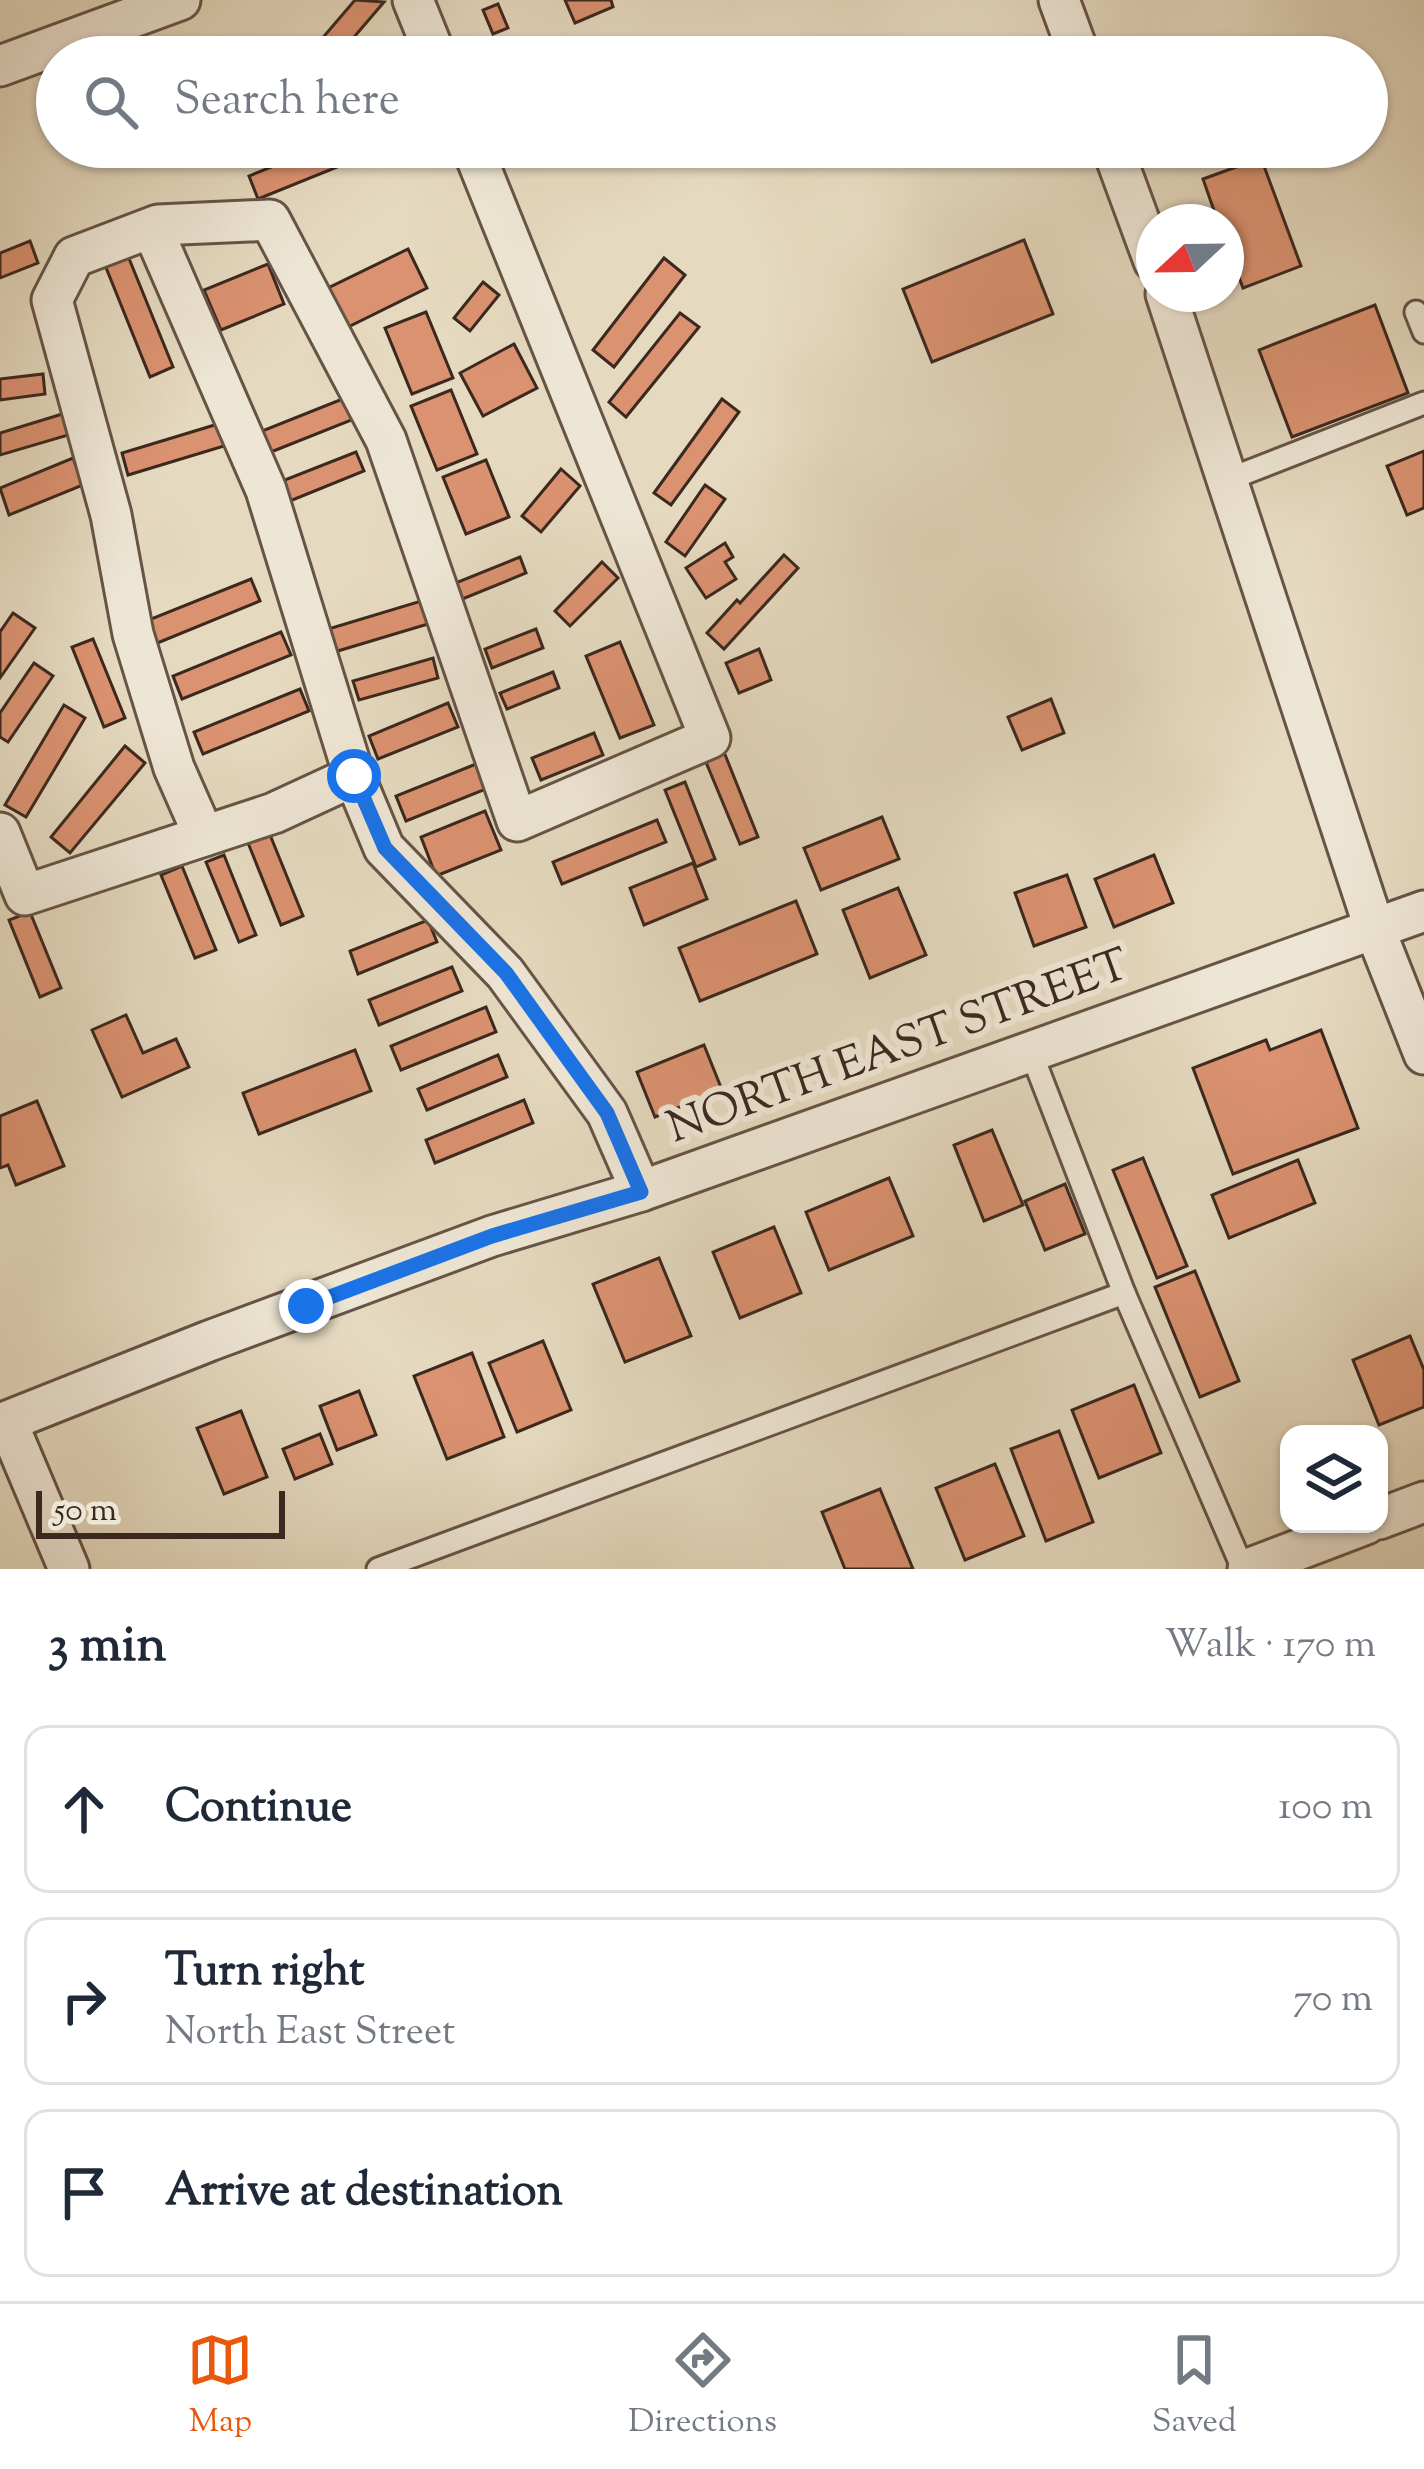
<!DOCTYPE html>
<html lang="en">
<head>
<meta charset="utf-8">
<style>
  body { margin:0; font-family:"Sorts Mill Goudy",serif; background:#f2f2f3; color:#1f2937 }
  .controls { position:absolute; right:36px; bottom:36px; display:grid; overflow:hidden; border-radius:24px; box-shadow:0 3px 9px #0004 }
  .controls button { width:108px; height:108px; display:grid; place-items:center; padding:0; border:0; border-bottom:3px solid #e0e1e3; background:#fff; color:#1f2937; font:60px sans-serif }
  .compass { position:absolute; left:1136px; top:204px; width:108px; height:108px; border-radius:50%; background:#fff; box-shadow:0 3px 9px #0004; rotate:248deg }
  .scale { position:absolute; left:36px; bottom:30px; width:249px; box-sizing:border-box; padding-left:12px; border:6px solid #3b281e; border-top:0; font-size:33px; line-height:42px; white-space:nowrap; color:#3b281e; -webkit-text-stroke:9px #eee6d5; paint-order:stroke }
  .stop { position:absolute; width:36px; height:36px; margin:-27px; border:9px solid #1a73e8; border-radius:50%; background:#fff }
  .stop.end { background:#1a73e8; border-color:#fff; box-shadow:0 3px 12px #0008 }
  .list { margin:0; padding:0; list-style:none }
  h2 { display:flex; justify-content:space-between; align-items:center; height:156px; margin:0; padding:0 48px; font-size:51px }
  h2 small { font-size:39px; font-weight:400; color:#747a83 }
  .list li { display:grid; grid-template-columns:78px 1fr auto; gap:36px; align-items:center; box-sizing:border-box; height:168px; margin:0 24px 24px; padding:0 24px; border:3px solid #e0e1e3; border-radius:24px }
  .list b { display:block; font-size:45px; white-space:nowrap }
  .list p { margin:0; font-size:39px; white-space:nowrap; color:#747a83 }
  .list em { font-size:39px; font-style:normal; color:#747a83 }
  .icon { flex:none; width:66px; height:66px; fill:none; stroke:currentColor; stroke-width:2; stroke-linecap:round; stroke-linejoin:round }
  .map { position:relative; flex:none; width:1424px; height:1569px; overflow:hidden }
  .search { position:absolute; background:#fff; box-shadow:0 3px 9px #0004; left:36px; right:36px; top:36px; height:132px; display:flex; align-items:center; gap:30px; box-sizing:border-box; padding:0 42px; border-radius:66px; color:#747a83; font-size:45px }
  .sheet { height:732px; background:#fff }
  nav { display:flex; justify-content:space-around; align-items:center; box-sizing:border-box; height:168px; border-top:3px solid #e0e1e3; background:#fff; font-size:33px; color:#747a83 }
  nav a { display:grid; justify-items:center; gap:6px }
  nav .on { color:#ea580c }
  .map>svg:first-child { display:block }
</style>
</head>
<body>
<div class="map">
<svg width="1424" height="1569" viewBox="0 0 1424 1569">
  <rect width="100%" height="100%" fill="#e5d9bf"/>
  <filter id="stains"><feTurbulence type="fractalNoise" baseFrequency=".00167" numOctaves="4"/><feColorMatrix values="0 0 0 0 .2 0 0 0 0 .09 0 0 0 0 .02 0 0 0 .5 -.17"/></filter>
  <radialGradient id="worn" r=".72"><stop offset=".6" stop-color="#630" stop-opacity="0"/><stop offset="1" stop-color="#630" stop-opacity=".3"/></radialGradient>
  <g fill="#db9271" stroke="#3b281e" stroke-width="3">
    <polygon points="355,0 384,2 337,57 310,57 308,55"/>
    <polygon points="565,0 611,0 613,7 575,23"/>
    <polygon points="498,4 508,28 493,34 483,10"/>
    <polygon points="321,147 358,147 362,157 258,199 249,176"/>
    <polygon points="1261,158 1301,266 1243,288 1226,243 1226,222 1218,222 1203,179"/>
    <polygon points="1024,240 1053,314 932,362 903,289"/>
    <polygon points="30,241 38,263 0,278 0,253"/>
    <polygon points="408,249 427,288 344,329 324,290"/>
    <polygon points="128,256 173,367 150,377 105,265"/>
    <polygon points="664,258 685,275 614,367 593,350"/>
    <polygon points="268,264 284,304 221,330 204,290"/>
    <polygon points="483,282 499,295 470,331 454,318"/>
    <polygon points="1375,305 1408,393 1292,437 1259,350"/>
    <polygon points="426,312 453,378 412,394 385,328"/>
    <polygon points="680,313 699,327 626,417 609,402"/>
    <polygon points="514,344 537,388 483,416 460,373"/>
    <polygon points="43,374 45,394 0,400 0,379"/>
    <polygon points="451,390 477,454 437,470 411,406"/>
    <polygon points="345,398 354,419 271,452 262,431"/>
    <polygon points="722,399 739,412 671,505 654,493"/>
    <polygon points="69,412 75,433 0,455 0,433"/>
    <polygon points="218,424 224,446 128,475 122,453"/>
    <polygon points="1424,451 1424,508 1407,515 1387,466"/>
    <polygon points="356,452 364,471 285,503 277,483"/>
    <polygon points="73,458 83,485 9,515 0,488"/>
    <polygon points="486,460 509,517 466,534 443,477"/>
    <polygon points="561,469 580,486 541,532 522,516"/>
    <polygon points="705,485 725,499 685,556 666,542"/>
    <polygon points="725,543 733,557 725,562 736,579 706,598 686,568"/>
    <polygon points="784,555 798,568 724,649 707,633 737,600 740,603"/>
    <polygon points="520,557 526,573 455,602 448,586"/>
    <polygon points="602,562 618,578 570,626 555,611"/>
    <polygon points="251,579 260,601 155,644 146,621"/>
    <polygon points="421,601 428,624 331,653 325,630"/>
    <polygon points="13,613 35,628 0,678 0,632"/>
    <polygon points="536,629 543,648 492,668 485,649"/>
    <polygon points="281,632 291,655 182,699 173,676"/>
    <polygon points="93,639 125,718 104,727 72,647"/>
    <polygon points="620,642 654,725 620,738 586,656"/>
    <polygon points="759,649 771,680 739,693 726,663"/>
    <polygon points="433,658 438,678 359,700 353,681"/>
    <polygon points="34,663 53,676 8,742 0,737 0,713"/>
    <polygon points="553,672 559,688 507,709 500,693"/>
    <polygon points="300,689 309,711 203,754 194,732"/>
    <polygon points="1051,699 1064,733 1022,750 1008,717"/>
    <polygon points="448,703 458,727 378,759 369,736"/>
    <polygon points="64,705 85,718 26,817 5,805"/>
    <polygon points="594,733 603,755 541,780 532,758"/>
    <polygon points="125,746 145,763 70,853 51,837"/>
    <polygon points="722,747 758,837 740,844 703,755"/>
    <polygon points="476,764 486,789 406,821 396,796"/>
    <polygon points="685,782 715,859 696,867 665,790"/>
    <polygon points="485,811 501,850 436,876 421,837"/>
    <polygon points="882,817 899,859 821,890 804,848"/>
    <polygon points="657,820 666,842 562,884 553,862"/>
    <polygon points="266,825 303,916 281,925 244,833"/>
    <polygon points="224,855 256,935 239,942 206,862"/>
    <polygon points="1154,855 1173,903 1114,927 1095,879"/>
    <polygon points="693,863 707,899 644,925 630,888"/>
    <polygon points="182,866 216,950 195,958 161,875"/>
    <polygon points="1067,875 1086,927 1034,946 1015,893"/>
    <polygon points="898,888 926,955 870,978 843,910"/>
    <polygon points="796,901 817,954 700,1001 679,948"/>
    <polygon points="30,912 61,988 40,997 9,920"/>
    <polygon points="428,920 437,942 358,974 350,951"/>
    <polygon points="452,967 462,991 379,1025 369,1000"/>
    <polygon points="486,1007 496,1032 401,1070 391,1046"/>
    <polygon points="126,1015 143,1053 176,1039 189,1067 122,1097 92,1030"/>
    <polygon points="1321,1030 1358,1128 1233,1174 1193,1068 1266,1040 1270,1050"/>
    <polygon points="704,1045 722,1090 655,1117 637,1072"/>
    <polygon points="355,1050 371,1091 259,1134 243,1093"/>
    <polygon points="498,1055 507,1077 427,1110 418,1089"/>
    <polygon points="524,1100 533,1123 435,1163 426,1140"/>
    <polygon points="37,1101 64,1166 16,1185 8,1165 0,1168 0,1116"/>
    <polygon points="992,1130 1023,1205 984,1221 954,1145"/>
    <polygon points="1143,1158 1187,1266 1157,1278 1113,1170"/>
    <polygon points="1298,1160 1315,1203 1229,1238 1212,1195"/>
    <polygon points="889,1178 913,1236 829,1270 806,1212"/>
    <polygon points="1065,1184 1085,1234 1045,1250 1025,1201"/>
    <polygon points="774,1227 801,1293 740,1318 713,1252"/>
    <polygon points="659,1258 691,1336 625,1362 593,1284"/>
    <polygon points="1195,1271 1239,1381 1200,1397 1155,1287"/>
    <polygon points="1410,1336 1424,1370 1424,1407 1379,1425 1353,1360"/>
    <polygon points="543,1341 571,1410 517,1432 489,1363"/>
    <polygon points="472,1353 504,1437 447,1459 414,1376"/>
    <polygon points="1134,1385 1161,1453 1099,1478 1072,1410"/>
    <polygon points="359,1391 376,1435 337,1450 320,1406"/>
    <polygon points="241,1411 267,1477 224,1494 197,1428"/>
    <polygon points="1059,1431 1093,1522 1046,1541 1011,1449"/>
    <polygon points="320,1434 332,1464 295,1479 283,1449"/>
    <polygon points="995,1464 1024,1536 965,1560 936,1488"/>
    <polygon points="880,1489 913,1569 845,1569 822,1512"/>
  </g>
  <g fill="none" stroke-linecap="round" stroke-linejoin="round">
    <defs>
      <g id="service">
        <polyline points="1416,312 1424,332"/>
        <polyline points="1227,480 1424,403"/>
        <polyline points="1031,1052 1124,1293"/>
        <polyline points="378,1569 1124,1293 1243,1569"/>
      </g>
      <g id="minor">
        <polyline points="413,0 436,57"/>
        <polyline points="1059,0 1080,57"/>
        <polyline points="0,66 180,0"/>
        <polyline points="1112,147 1154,261"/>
        <polyline points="152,228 266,490 354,776"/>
        <polyline points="1166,294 1375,930 1424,1054"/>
        <polyline points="0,833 25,895 274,813 354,776 384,848 505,973 607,1113 641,1191"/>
        <polyline points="204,836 174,768 133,634 111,515 52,300 74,257 158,225 270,220 386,440 517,821 710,738 472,147"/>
        <polyline points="7,1422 69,1569"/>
        <polyline points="0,1424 209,1341 492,1236 641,1191 1424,911"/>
        <polyline points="1379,1519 1424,1502"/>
        <polyline points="1248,1569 1366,1524"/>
      </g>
    </defs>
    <use href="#service" stroke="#665446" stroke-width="27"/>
    <use href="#minor" stroke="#665446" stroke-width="45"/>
    <use href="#service" stroke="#eee6d5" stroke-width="21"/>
    <use href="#minor" stroke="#eee6d5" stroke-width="39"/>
  </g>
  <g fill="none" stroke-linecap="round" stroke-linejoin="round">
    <polyline stroke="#1a73e8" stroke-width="15" points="306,1306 492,1236 641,1192 607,1113 506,973 385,848 354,776"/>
  </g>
  <g text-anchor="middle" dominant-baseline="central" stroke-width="12" stroke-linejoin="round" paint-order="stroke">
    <g font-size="45" fill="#3b281e" stroke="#eee6d5">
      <text transform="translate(899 1049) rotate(-20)">NORTH EAST STREET</text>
    </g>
  </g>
  <rect width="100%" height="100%" filter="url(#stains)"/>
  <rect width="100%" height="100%" fill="url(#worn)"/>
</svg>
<div class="controls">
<button><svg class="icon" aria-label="layers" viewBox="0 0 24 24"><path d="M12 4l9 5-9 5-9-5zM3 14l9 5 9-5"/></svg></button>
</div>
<svg class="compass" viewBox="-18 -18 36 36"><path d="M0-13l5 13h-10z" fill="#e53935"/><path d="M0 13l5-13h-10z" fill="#747a83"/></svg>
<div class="scale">50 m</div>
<div class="stop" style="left:354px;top:776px"></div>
<div class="stop end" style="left:306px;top:1306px"></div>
<div class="search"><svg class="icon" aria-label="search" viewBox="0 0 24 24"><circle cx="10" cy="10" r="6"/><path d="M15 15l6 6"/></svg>Search here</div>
</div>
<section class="sheet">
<h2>3 min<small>Walk · 170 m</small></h2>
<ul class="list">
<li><svg class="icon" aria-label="ahead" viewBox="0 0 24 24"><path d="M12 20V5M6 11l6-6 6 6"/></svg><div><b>Continue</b></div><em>100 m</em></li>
<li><svg class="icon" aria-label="right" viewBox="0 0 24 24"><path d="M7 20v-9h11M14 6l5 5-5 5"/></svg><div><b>Turn right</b><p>North East Street</p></div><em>70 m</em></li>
<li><svg class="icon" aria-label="arrive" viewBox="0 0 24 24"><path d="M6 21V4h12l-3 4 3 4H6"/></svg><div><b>Arrive at destination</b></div></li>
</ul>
</section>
<nav>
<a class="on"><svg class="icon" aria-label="map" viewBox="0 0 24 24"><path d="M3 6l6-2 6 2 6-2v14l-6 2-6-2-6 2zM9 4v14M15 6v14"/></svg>Map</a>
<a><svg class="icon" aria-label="directions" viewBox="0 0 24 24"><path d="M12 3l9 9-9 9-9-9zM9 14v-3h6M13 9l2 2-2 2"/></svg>Directions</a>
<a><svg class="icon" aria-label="saved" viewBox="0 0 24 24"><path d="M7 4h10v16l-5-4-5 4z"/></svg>Saved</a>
</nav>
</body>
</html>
